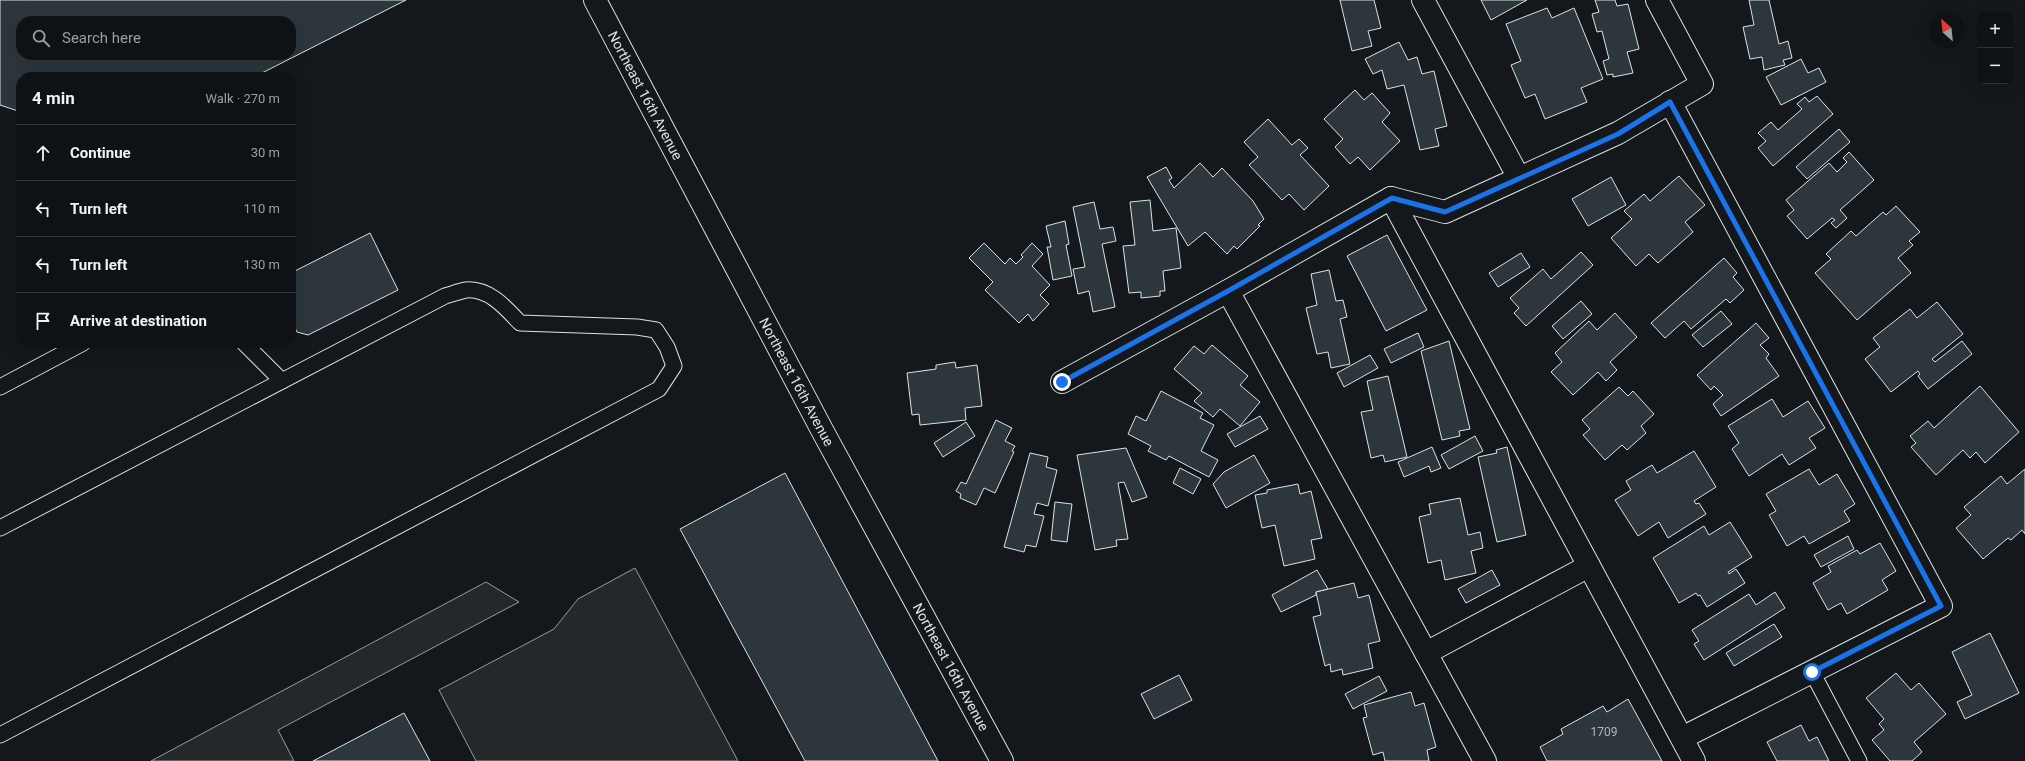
<!DOCTYPE html>
<html lang="en">
<head>
<meta charset="utf-8">
<style>
  body { margin:0; font-family:Roboto,sans-serif; background:#181b1e; color:#f1f3f6 }
  .controls { position:absolute; right:12px; top:12px; display:grid; overflow:hidden; border-radius:8px; box-shadow:0 4px 16px #0002 }
  .controls button { width:36px; height:36px; display:grid; place-items:center; padding:0; border:0; border-bottom:1px solid #2f3234; background:#0f1215; color:#f1f3f6; font:20px sans-serif }
  .compass { position:absolute; left:1929px; top:12px; width:36px; height:36px; border-radius:50%; background:#0f1215; box-shadow:0 4px 16px #0002; rotate:333deg }
  .stop { position:absolute; width:12px; height:12px; margin:-9px; border:3px solid #1a73e8; border-radius:50%; background:#fff }
  .stop.end { background:#1a73e8; border-color:#fff; box-shadow:0 1px 4px #0008 }
  .list { margin:0; padding:0; list-style:none }
  h2 { display:flex; justify-content:space-between; align-items:center; height:52px; margin:0; padding:0 16px; font-size:17px }
  h2 small { font-size:13px; font-weight:400; color:#9b9ea0 }
  .list li { display:grid; grid-template-columns:26px 1fr auto; gap:12px; align-items:center; box-sizing:border-box; height:56px; padding:0 16px; border-top:1px solid #2f3234 }
  .list b { display:block; font-size:15px; white-space:nowrap }
  .list em { font-size:13px; font-style:normal; color:#9b9ea0 }
  .icon { flex:none; width:22px; height:22px; fill:none; stroke:currentColor; stroke-width:2; stroke-linecap:round; stroke-linejoin:round }
  .map { position:relative; flex:none; width:2025px; height:761px; overflow:hidden }
  .search { position:absolute; background:#0f1215; box-shadow:0 4px 16px #0002; left:16px; top:16px; width:280px; height:44px; display:flex; align-items:center; gap:10px; box-sizing:border-box; padding:0 14px; border-radius:16px; color:#9b9ea0; font-size:15px }
  .panel { position:absolute; background:#0f1215; box-shadow:0 4px 16px #0002; left:16px; top:72px; width:280px; height:276px; border-radius:16px }
  .map>svg:first-child { display:block }
</style>
</head>
<body>
<div class="map">
<svg width="2025" height="761" viewBox="0 0 2025 761">
  <rect width="100%" height="100%" fill="#14181c"/>
  <g fill="#24282b" stroke="#939e99">
    <polygon points="635,568 738,761 476,761 439,690 554,629 578,599"/>
    <polygon points="486,582 519,602 278,730 294,761 151,761"/>
  </g>
  <g fill="#2c363c" stroke="#d8e6dc" fill-rule="evenodd">
    <path d="M0,0H406L254,77H21V112L0,105ZM21,21H291V55H21Z"/>
    <polygon points="1340,0 1374,0 1381,28 1368,31 1372,46 1352,51"/>
    <polygon points="1481,0 1527,0 1491,20"/>
    <polygon points="1595,0 1615,0 1617,6 1628,4 1639,49 1627,52 1633,73 1613,77 1613,74 1607,75 1603,61 1609,59 1602,31 1597,32 1592,14 1599,12"/>
    <polygon points="1749,0 1769,0 1779,44 1788,41 1792,58 1783,60 1785,65 1764,70 1762,57 1750,59 1743,27 1754,25"/>
    <polygon points="1547,8 1552,18 1574,8 1603,79 1581,88 1587,102 1545,119 1535,94 1525,98 1511,65 1521,61 1506,24"/>
    <polygon points="1399,42 1408,60 1417,57 1422,74 1434,71 1447,126 1435,129 1439,146 1420,150 1404,85 1387,89 1382,70 1373,74 1365,59"/>
    <polygon points="1801,59 1808,73 1819,68 1826,82 1781,105 1766,77"/>
    <polygon points="1355,90 1364,100 1372,93 1390,113 1382,122 1400,141 1370,170 1358,157 1350,164 1335,147 1343,139 1324,119"/>
    <polygon points="1817,96 1833,114 1773,166 1758,148 1766,141 1758,133 1771,122 1778,130 1802,109 1797,104 1805,97 1809,102"/>
    <polygon points="1268,119 1292,145 1299,139 1308,148 1300,155 1329,186 1304,210 1289,194 1282,200 1249,165 1258,157 1244,142"/>
    <polygon points="1839,129 1850,142 1807,179 1796,167"/>
    <polygon points="1849,152 1874,180 1840,210 1847,218 1836,228 1831,223 1835,220 1832,218 1807,239 1787,216 1794,210 1786,200 1829,163 1837,172 1847,162 1843,158"/>
    <polygon points="1200,163 1213,177 1222,168 1253,201 1264,219 1258,225 1260,226 1237,249 1234,246 1227,254 1205,232 1188,246 1147,177 1166,167 1172,178 1169,180 1174,188"/>
    <polygon points="1679,176 1705,205 1685,222 1693,232 1658,263 1649,254 1636,266 1611,238 1632,219 1624,211 1644,194 1650,201"/>
    <polygon points="1611,177 1626,205 1588,226 1572,199"/>
    <polygon points="1150,200 1153,231 1176,228 1181,268 1163,271 1165,291 1160,291 1160,296 1141,298 1141,292 1129,293 1123,246 1135,245 1130,202"/>
    <polygon points="1094,202 1100,229 1113,227 1116,241 1102,244 1115,307 1093,312 1089,291 1078,294 1073,269 1085,267 1073,207"/>
    <polygon points="1896,206 1920,232 1909,241 1913,245 1898,258 1911,273 1857,320 1815,273 1831,259 1826,254 1851,231 1856,236 1883,212 1886,215"/>
    <polygon points="1065,221 1069,244 1066,245 1072,276 1053,280 1047,247 1051,247 1046,226"/>
    <polygon points="370,233 398,290 308,335 297,332 291,320 291,273"/>
    <polygon points="1387,235 1427,310 1386,331 1347,256"/>
    <polygon points="984,243 1005,264 1010,258 1016,264 1023,257 1021,255 1032,243 1043,254 1032,266 1050,285 1040,295 1049,304 1033,321 1028,314 1019,323 985,290 993,282 969,258"/>
    <polygon points="1581,252 1593,265 1526,326 1514,313 1519,308 1510,298 1543,269 1551,279"/>
    <polygon points="1521,253 1530,267 1498,287 1489,273"/>
    <polygon points="1724,258 1737,273 1733,277 1744,290 1730,303 1726,299 1691,329 1684,321 1665,338 1651,323"/>
    <polygon points="1329,270 1336,301 1343,300 1347,317 1340,319 1350,364 1331,368 1328,352 1317,354 1306,308 1317,305 1311,274"/>
    <polygon points="1581,301 1592,314 1563,339 1552,326"/>
    <polygon points="1937,302 1963,334 1932,359 1935,362 1962,341 1972,354 1928,389 1918,376 1920,374 1918,371 1891,392 1865,359 1880,347 1873,338 1910,309 1917,318"/>
    <polygon points="1721,311 1732,324 1703,347 1692,335"/>
    <polygon points="1615,313 1637,337 1610,362 1617,370 1606,381 1598,372 1573,395 1551,372 1562,362 1555,353 1589,321 1597,330"/>
    <polygon points="1756,323 1769,338 1760,345 1769,354 1766,358 1779,376 1721,416 1713,404 1723,395 1714,386 1711,390 1697,375"/>
    <polygon points="1418,333 1424,347 1391,363 1384,349"/>
    <polygon points="1449,341 1470,429 1459,431 1460,436 1442,440 1421,351"/>
    <polygon points="1212,345 1248,376 1240,385 1260,402 1240,426 1220,409 1213,417 1194,401 1202,393 1174,369 1194,346 1204,354"/>
    <polygon points="1370,355 1378,368 1344,387 1337,373"/>
    <polygon points="955,362 956,368 977,365 982,406 965,408 966,420 920,425 919,414 912,415 907,373 936,369 936,365"/>
    <polygon points="1388,376 1407,457 1385,462 1383,455 1371,458 1361,412 1373,410 1367,381"/>
    <polygon points="1980,386 2019,432 1985,463 1976,452 1970,458 1963,450 1936,475 1911,447 1916,443 1910,436 1928,421 1934,428"/>
    <polygon points="1619,387 1628,396 1633,391 1654,414 1641,426 1646,433 1627,450 1622,445 1605,460 1583,435 1590,429 1582,420"/>
    <polygon points="1161,391 1203,413 1200,418 1214,425 1201,451 1218,460 1209,477 1169,456 1166,460 1148,451 1151,446 1128,434 1136,416 1146,421"/>
    <polygon points="1772,399 1783,417 1808,401 1825,428 1809,438 1816,448 1789,465 1782,454 1749,476 1732,449 1739,443 1728,426"/>
    <polygon points="1260,416 1268,429 1235,447 1227,434"/>
    <polygon points="996,420 1012,428 1005,441 1015,446 1012,451 1014,452 995,493 984,488 976,505 960,498 961,494 956,491 961,482 966,484"/>
    <polygon points="966,422 975,436 943,457 934,443"/>
    <polygon points="1475,436 1483,451 1449,469 1441,455"/>
    <polygon points="1432,447 1441,468 1431,472 1429,466 1404,477 1398,462"/>
    <polygon points="1507,447 1526,535 1497,542 1478,457 1497,453 1496,450"/>
    <polygon points="1126,448 1147,497 1132,502 1124,482 1118,483 1128,539 1116,540 1117,546 1095,550 1077,455"/>
    <polygon points="1694,451 1716,487 1694,501 1696,504 1699,503 1706,514 1668,538 1659,522 1638,536 1615,500 1631,490 1626,481 1652,465 1657,473"/>
    <polygon points="1030,453 1048,457 1046,467 1057,470 1048,506 1037,503 1034,514 1044,516 1036,547 1026,545 1024,552 1004,547"/>
    <polygon points="1254,455 1270,483 1226,508 1213,484 1224,472"/>
    <polygon points="1180,468 1201,479 1193,494 1173,483"/>
    <polygon points="1809,469 1819,485 1837,474 1855,504 1844,511 1850,521 1809,544 1804,536 1787,546 1769,515 1776,511 1766,494"/>
    <polygon points="2025,469 2025,534 2022,530 2011,540 2008,538 1983,559 1956,528 1971,515 1964,507 2001,476 2007,484"/>
    <polygon points="785,473 938,761 805,761 680,529"/>
    <polygon points="1298,484 1300,494 1311,491 1322,538 1311,540 1315,559 1284,566 1275,525 1262,528 1255,495 1267,493 1267,490"/>
    <polygon points="1460,498 1468,535 1480,532 1483,548 1471,551 1476,573 1445,580 1441,560 1428,563 1419,517 1431,514 1429,504"/>
    <polygon points="1055,502 1072,504 1067,542 1051,540"/>
    <polygon points="1730,522 1752,557 1728,572 1729,574 1736,569 1745,583 1707,607 1700,595 1698,596 1696,593 1679,603 1653,558 1704,526 1709,535"/>
    <polygon points="1848,536 1854,549 1821,567 1814,555"/>
    <polygon points="1880,543 1896,571 1882,580 1888,590 1847,614 1841,603 1828,610 1813,583 1831,572 1828,566 1857,550 1860,554"/>
    <polygon points="1317,570 1328,589 1316,592 1316,595 1281,612 1272,595"/>
    <polygon points="1492,570 1500,585 1466,603 1458,589"/>
    <polygon points="1354,583 1358,598 1369,595 1380,641 1368,644 1373,668 1343,675 1342,669 1331,672 1330,664 1325,666 1313,617 1321,615 1316,592"/>
    <polygon points="1775,592 1785,608 1704,660 1694,644 1699,641 1692,630 1749,594 1756,605"/>
    <polygon points="1774,624 1782,637 1734,666 1726,653"/>
    <polygon points="1990,633 2019,693 1965,719 1957,702 1972,695 1952,652"/>
    <polygon points="1896,673 1911,690 1919,683 1946,714 1914,742 1922,752 1912,761 1890,761 1872,740 1884,730 1879,724 1884,719 1866,698"/>
    <polygon points="1179,675 1192,700 1154,719 1141,694"/>
    <polygon points="1379,676 1387,691 1353,709 1345,694"/>
    <polygon points="1411,692 1415,706 1424,703 1436,747 1427,750 1429,761 1385,761 1383,752 1373,755 1363,718 1367,717 1364,705"/>
    <polygon points="1628,699 1662,761 1547,761 1540,747 1563,734 1561,729 1603,706 1607,712"/>
    <polygon points="404,713 430,761 313,761"/>
    <polygon points="1801,725 1809,741 1817,737 1829,761 1777,761 1767,742"/>
  </g>
  <g fill="none" stroke-linecap="round" stroke-linejoin="round">
    <defs>
      <g id="service">
        <polyline points="244,343 282,381"/>
        <polyline points="0,387 83,343"/>
        <path d="M0,528L445,296C452,294 460,291 466,290C489,288 506,308 520,323L637,327L656,330L667,347L674,366L659,389L0,735"/>
        <polyline points="1812,672 1859,761"/>
      </g>
      <g id="minor">
        <polyline points="1423,0 1519,178"/>
        <polyline points="1670,102 1941,606 1682,738"/>
        <polyline points="1391,198 1694,761"/>
        <polyline points="1228,291 1485,761"/>
        <polyline points="1062,382 1228,291 1391,198 1445,212 1618,133 1702,84 1657,0"/>
        <polyline points="1426,653 1589,566"/>
      </g>
      <g id="tertiary">
        <path id="s1" d="M595,0L822,430L1002,761"/>
      </g>
    </defs>
    <use href="#service" stroke="#d8e6dc" stroke-width="17"/>
    <use href="#minor" stroke="#d8e6dc" stroke-width="24"/>
    <use href="#tertiary" stroke="#d8e6dc" stroke-width="24"/>
    <use href="#service" stroke="#14181c" stroke-width="15"/>
    <use href="#minor" stroke="#14181c" stroke-width="22"/>
    <use href="#tertiary" stroke="#14181c" stroke-width="22"/>
  </g>
  <g fill="none" stroke-linecap="round" stroke-linejoin="round">
    <polyline stroke="#1a73e8" stroke-width="5" points="1062,382 1228,291 1392,198 1445,212 1618,134 1670,102 1941,606 1812,672"/>
  </g>
  <g text-anchor="middle" dominant-baseline="central" stroke-width="3" stroke-linejoin="round" paint-order="stroke">
    <g font-size="12" fill="#adbab4">
      <text x="1604" y="732">1709</text>
    </g>
    <g font-size="14" fill="#d8e6dc" stroke="#14181c">
      <text stroke="none"><textPath href="#s1" startOffset="108">Northeast 16th Avenue</textPath></text>
      <text stroke="none"><textPath href="#s1" startOffset="432">Northeast 16th Avenue</textPath></text>
      <text stroke="none"><textPath href="#s1" startOffset="756">Northeast 16th Avenue</textPath></text>
    </g>
  </g>
</svg>
<div class="controls">
<button>+</button>
<button>−</button>
</div>
<svg class="compass" viewBox="-18 -18 36 36"><path d="M0-13l5 13h-10z" fill="#e53935"/><path d="M0 13l5-13h-10z" fill="#9b9ea0"/></svg>
<div class="stop" style="left:1812px;top:672px"></div>
<div class="stop end" style="left:1062px;top:382px"></div>
<div class="search"><svg class="icon" aria-label="search" viewBox="0 0 24 24"><circle cx="10" cy="10" r="6"/><path d="M15 15l6 6"/></svg>Search here</div>
<section class="panel">
<h2>4 min<small>Walk · 270 m</small></h2>
<ul class="list">
<li><svg class="icon" aria-label="ahead" viewBox="0 0 24 24"><path d="M12 20V5M6 11l6-6 6 6"/></svg><div><b>Continue</b></div><em>30 m</em></li>
<li><svg class="icon" aria-label="left" viewBox="0 0 24 24"><path d="M17 20v-9H6M10 6l-5 5 5 5"/></svg><div><b>Turn left</b></div><em>110 m</em></li>
<li><svg class="icon" aria-label="left" viewBox="0 0 24 24"><path d="M17 20v-9H6M10 6l-5 5 5 5"/></svg><div><b>Turn left</b></div><em>130 m</em></li>
<li><svg class="icon" aria-label="arrive" viewBox="0 0 24 24"><path d="M6 21V4h12l-3 4 3 4H6"/></svg><div><b>Arrive at destination</b></div></li>
</ul>
</section>
</div>
</body>
</html>
